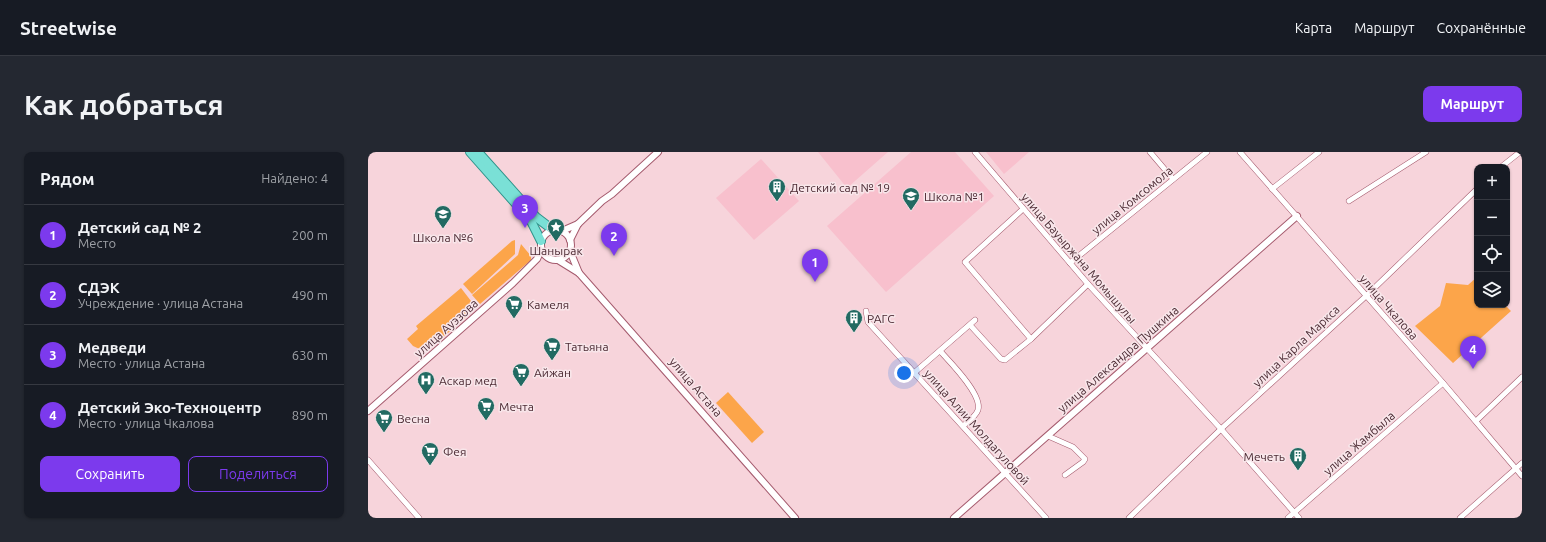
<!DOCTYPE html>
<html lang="ru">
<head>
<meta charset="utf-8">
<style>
  body { margin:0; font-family:Ubuntu,sans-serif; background:#242831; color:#f1f3f6 }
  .controls { position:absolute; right:12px; top:12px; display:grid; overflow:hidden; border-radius:8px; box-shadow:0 1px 3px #0004 }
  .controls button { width:36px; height:36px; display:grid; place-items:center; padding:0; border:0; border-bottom:1px solid #363941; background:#171b24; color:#f1f3f6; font:20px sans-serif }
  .you { position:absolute; left:536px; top:221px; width:14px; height:14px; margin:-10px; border:3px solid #fff; border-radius:50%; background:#1a73e8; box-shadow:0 0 0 6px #1a73e833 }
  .badge { display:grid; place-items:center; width:26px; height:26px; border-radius:50%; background:#7c3aed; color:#fff; font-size:13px; font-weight:700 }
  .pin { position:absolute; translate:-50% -33px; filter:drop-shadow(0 1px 2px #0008) }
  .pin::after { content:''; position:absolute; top:21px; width:14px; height:12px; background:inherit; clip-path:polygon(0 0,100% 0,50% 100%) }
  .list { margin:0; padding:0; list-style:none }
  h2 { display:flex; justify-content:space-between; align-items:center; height:52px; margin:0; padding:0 16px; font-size:17px }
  h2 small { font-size:13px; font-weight:400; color:#9ea1a6 }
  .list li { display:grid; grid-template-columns:26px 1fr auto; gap:12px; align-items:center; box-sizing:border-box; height:60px; padding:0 16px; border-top:1px solid #363941 }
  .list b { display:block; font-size:15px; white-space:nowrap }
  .list p { margin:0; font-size:13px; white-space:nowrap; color:#9ea1a6 }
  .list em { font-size:13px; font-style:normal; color:#9ea1a6 }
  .actions { display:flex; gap:8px; padding:12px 16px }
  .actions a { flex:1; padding:9px 0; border:1px solid #7c3aed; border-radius:8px; text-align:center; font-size:14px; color:#7c3aed }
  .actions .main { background:#7c3aed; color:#fff }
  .icon { flex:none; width:22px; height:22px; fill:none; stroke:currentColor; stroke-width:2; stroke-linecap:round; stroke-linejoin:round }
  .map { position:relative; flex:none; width:1154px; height:366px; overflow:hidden; border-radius:8px }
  header { display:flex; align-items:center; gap:24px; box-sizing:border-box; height:56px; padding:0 20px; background:#171b24; border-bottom:1px solid #363941 }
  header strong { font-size:19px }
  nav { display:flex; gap:22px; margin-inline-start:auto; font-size:14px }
  .intro { display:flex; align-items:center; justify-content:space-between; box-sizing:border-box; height:96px; padding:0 24px }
  h1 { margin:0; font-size:28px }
  .button { padding:10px 18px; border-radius:8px; background:#7c3aed; color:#fff; font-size:14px; font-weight:700 }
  main { display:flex; gap:24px; padding:0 24px }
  aside { flex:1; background:#171b24; border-radius:8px; box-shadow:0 1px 3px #0004 }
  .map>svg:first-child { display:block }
</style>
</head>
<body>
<header>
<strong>Streetwise</strong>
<nav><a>Карта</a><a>Маршрут</a><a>Сохранённые</a></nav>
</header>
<div class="intro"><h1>Как добраться</h1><a class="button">Маршрут</a></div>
<main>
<aside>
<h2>Рядом<small>Найдено: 4</small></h2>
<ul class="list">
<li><span class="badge">1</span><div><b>Детский сад № 2</b><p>Место</p></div><em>200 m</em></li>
<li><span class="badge">2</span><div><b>СДЭК</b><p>Учреждение · улица Астана</p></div><em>490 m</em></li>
<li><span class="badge">3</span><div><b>Медведи</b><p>Место · улица Астана</p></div><em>630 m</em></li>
<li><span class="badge">4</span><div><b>Детский Эко-Техноцентр</b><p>Место · улица Чкалова</p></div><em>890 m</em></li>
</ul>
<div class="actions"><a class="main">Сохранить</a><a>Поделиться</a></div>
</aside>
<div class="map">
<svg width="1154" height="366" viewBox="0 0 1154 366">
  <rect width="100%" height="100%" fill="#f7d4db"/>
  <g fill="#f8c0cd">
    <polygon points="450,0 520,0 479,36"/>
    <polygon points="543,0 587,0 626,44 518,140 459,74"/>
    <polygon points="618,0 661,0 636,22"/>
    <polygon points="393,7 431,49 386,88 348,46"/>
  </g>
  <g fill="#fca54a">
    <polygon points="147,88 147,102 104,142 95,132 144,89"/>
    <polygon points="153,92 163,104 163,108 112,152 104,143 150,103"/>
    <polygon points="1109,125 1109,153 1137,153 1143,159 1085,211 1047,174 1072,154 1078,131 1100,133"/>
    <polygon points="93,136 103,149 101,162 97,166 65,194 56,199 45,194 39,187 50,177 48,174"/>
    <polygon points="360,240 396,280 384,291 348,251"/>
  </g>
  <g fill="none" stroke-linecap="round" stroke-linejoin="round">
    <defs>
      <g id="minor">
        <polyline points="607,0 720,132 853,277 931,366"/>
        <polyline points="782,0 805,27"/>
        <polyline points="872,0 1075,231 1154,324"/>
        <polyline points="1133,15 1152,0"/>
        <polyline points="904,37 951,0"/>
        <polyline points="981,49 1058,0"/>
        <polyline points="655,57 597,110 663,187"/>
        <polyline points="702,111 839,0"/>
        <polyline points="498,159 500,170 678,366"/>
        <polyline points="602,173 633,207 637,208 663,187 720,132"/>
        <path d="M572,199C582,210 615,243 610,258C608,264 600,270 595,274"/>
        <polyline points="546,221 607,168"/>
        <polyline points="1108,269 1154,225"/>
        <polyline points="680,284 705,295 717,307 715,310 697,323"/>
        <polyline points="0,308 51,366"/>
        <polyline points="761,366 853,277 998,144 1109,37"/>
        <polyline points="920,366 1075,231"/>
        <polyline points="1092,366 1154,311"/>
      </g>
      <g id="tertiary">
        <circle cx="188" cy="93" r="15"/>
        <polyline points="194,79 210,72"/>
        <polyline points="202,88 210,72 234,49 244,42 290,0"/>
        <polyline points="202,99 211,121"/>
        <polyline points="190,108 211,121 427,366"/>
        <polyline points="0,259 145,131 169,107 173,98"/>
        <polyline points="586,366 929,64"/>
      </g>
      <g id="primary">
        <polyline points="102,0 163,69 173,89"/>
        <polyline points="110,0 168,65 185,78"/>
      </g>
    </defs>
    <use href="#minor" stroke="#a55b6e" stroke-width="6"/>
    <use href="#tertiary" stroke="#a55b6e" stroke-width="8"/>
    <use href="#primary" stroke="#31938b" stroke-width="10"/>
    <use href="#minor" stroke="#fff" stroke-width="5"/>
    <use href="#tertiary" stroke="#fff" stroke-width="6"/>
    <use href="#primary" stroke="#7ae0d6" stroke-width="8"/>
  </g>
  <defs>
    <symbol id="building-pin" viewBox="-11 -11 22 30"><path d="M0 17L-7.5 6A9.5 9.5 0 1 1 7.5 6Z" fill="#226a62" stroke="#f8e6ea"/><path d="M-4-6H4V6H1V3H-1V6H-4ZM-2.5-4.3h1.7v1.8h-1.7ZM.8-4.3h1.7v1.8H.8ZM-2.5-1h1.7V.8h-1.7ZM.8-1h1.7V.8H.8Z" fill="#fff"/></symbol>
    <symbol id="school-pin" viewBox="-11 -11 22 30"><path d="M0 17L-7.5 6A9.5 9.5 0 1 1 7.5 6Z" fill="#226a62" stroke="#f8e6ea"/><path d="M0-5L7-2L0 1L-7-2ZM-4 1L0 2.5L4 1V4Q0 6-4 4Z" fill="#fff"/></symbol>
    <symbol id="sight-pin" viewBox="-11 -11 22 30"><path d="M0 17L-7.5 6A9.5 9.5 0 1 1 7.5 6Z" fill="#226a62" stroke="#f8e6ea"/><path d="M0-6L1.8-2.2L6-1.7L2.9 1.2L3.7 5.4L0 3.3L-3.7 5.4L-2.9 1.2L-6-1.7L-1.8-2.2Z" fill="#fff"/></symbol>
    <symbol id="supermarket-pin" viewBox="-11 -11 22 30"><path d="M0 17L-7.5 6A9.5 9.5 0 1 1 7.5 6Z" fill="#226a62" stroke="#f8e6ea"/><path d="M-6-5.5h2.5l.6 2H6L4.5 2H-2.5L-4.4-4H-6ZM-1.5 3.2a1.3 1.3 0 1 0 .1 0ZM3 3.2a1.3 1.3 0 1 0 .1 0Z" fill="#fff"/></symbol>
    <symbol id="hospital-pin" viewBox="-11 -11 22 30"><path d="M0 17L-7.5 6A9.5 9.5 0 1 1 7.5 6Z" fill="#226a62" stroke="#f8e6ea"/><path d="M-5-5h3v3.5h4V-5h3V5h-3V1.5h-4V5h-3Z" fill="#fff"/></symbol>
  </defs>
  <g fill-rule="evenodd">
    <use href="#building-pin" x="399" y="25" width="20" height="27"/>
    <use href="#school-pin" x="533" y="34" width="20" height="27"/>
    <use href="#school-pin" x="65" y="52" width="20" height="27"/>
    <use href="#sight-pin" x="178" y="65" width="20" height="27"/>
    <use href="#supermarket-pin" x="136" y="142" width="20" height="27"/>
    <use href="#building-pin" x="476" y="156" width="20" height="27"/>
    <use href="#supermarket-pin" x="174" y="184" width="20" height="27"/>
    <use href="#supermarket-pin" x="143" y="210" width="20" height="27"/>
    <use href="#hospital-pin" x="48" y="218" width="20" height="27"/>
    <use href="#supermarket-pin" x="108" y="244" width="20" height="27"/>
    <use href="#supermarket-pin" x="6" y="256" width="20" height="27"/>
    <use href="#supermarket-pin" x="52" y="289" width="20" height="27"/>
    <use href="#building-pin" x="920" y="294" width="20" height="27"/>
  </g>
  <g text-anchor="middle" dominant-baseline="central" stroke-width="3" stroke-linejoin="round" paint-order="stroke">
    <g font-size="12" fill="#4c2b34" stroke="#f8e6ea" text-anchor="start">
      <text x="422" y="35">Детский сад № 19</text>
      <text x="556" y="44">Школа №1</text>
      <text x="75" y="85" text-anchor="middle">Школа №6</text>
      <text x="188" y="98" text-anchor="middle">Шанырак</text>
      <text x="159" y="152">Камеля</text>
      <text x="499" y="166">РАГС</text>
      <text x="197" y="194">Татьяна</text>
      <text x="166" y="220">Айжан</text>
      <text x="71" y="228">Аскар мед</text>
      <text x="131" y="254">Мечта</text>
      <text x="29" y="266">Весна</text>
      <text x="75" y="299">Фея</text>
      <text x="917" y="304" text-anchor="end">Мечеть</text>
    </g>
    <g font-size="12" fill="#4c2b34" stroke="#f8e6ea">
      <text transform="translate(764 48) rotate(-39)">улица Комсомола</text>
      <text transform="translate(711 106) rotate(49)">улица Бауыржана Момышулы</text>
      <text transform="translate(1021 155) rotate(49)">улица Чкалова</text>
      <text transform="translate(78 176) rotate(-42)">улица Ауэзова</text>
      <text transform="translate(928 194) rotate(-43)">улица Карла Маркса</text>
      <text transform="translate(750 207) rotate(-41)">улица Александра Пушкина</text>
      <text transform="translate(328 235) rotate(49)">улица Астана</text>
      <text transform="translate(609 275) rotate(48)">улица Алии Молдагуловой</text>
      <text transform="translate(991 291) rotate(-41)">улица Жамбыла</text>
    </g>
  </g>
</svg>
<div class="controls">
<button>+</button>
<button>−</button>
<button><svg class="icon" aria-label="locate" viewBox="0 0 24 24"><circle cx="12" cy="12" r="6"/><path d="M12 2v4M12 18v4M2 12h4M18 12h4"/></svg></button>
<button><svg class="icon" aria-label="layers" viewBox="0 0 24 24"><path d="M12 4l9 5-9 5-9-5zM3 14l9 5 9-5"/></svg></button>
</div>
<div class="you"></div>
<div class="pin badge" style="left:447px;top:130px">1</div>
<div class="pin badge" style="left:246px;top:104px">2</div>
<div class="pin badge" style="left:157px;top:76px">3</div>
<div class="pin badge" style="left:1105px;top:217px">4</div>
</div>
</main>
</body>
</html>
